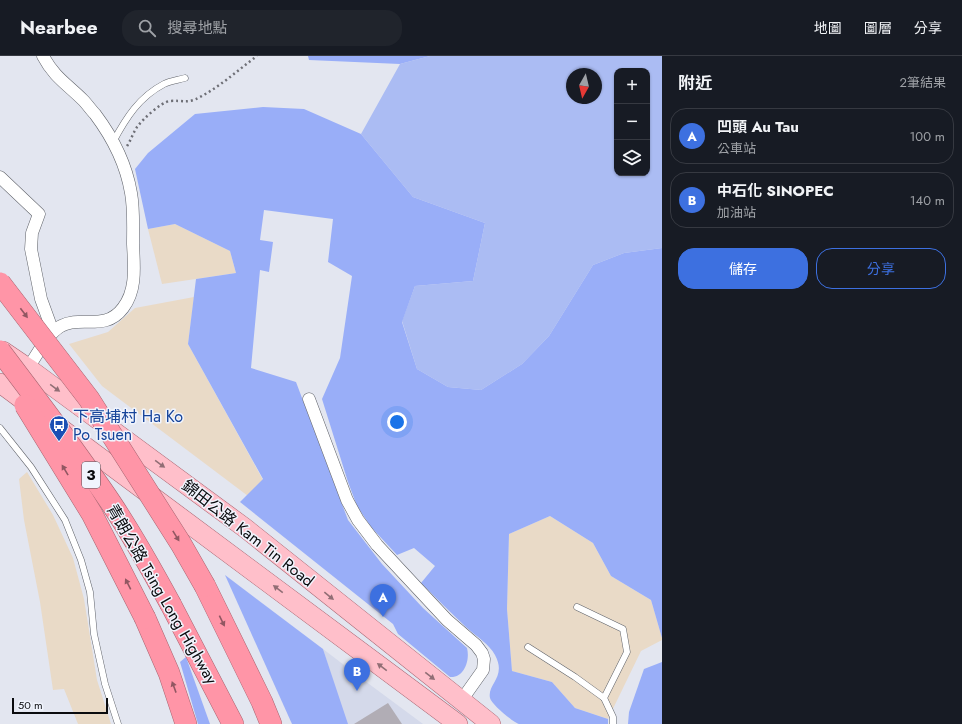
<!DOCTYPE html>
<html lang="zh-TW">
<head>
<meta charset="utf-8">
<style>
  body { margin:0; font-family:Jost,"Noto Sans TC",sans-serif; background:#20242c; color:#f1f3f6 }
  .controls { position:absolute; right:12px; top:12px; display:grid; overflow:hidden; border-radius:8px; box-shadow:0 1px 3px #0004 }
  .controls button { width:36px; height:36px; display:grid; place-items:center; padding:0; border:0; border-bottom:1px solid #363941; background:#171b24; color:#f1f3f6; font:20px sans-serif }
  .compass { position:absolute; left:566px; top:12px; width:36px; height:36px; border-radius:50%; background:#171b24; box-shadow:0 1px 3px #0004; rotate:188deg }
  .scale { position:absolute; left:12px; bottom:10px; width:96px; box-sizing:border-box; padding-left:4px; border:2px solid #0a0b0e; border-top:0; font-size:11px; line-height:14px; white-space:nowrap; color:#0a0b0e; -webkit-text-stroke:3px #f0f4fd; paint-order:stroke }
  .you { position:absolute; left:397px; top:366px; width:14px; height:14px; margin:-10px; border:3px solid #fff; border-radius:50%; background:#1a73e8; box-shadow:0 0 0 6px #1a73e833 }
  .badge { display:grid; place-items:center; width:26px; height:26px; border-radius:50%; background:#3d70e0; color:#fff; font-size:13px; font-weight:700 }
  .pin { position:absolute; translate:-50% -33px; filter:drop-shadow(0 1px 2px #0008) }
  .pin::after { content:''; position:absolute; top:21px; width:14px; height:12px; background:inherit; clip-path:polygon(0 0,100% 0,50% 100%) }
  .list { margin:0; padding:0; list-style:none }
  h2 { display:flex; justify-content:space-between; align-items:center; height:52px; margin:0; padding:0 16px; font-size:17px }
  h2 small { font-size:13px; font-weight:400; color:#9ea1a6 }
  .list li { display:grid; grid-template-columns:26px 1fr auto; gap:12px; align-items:center; box-sizing:border-box; height:56px; margin:0 8px 8px; padding:0 8px; border:1px solid #363941; border-radius:16px }
  .list b { display:block; font-size:15px; white-space:nowrap }
  .list p { margin:0; font-size:13px; white-space:nowrap; color:#9ea1a6 }
  .list em { font-size:13px; font-style:normal; color:#9ea1a6 }
  .actions { display:flex; gap:8px; padding:12px 16px }
  .actions a { flex:1; padding:9px 0; border:1px solid #3d70e0; border-radius:16px; text-align:center; font-size:14px; color:#3d70e0 }
  .actions .main { background:#3d70e0; color:#fff }
  .icon { flex:none; width:22px; height:22px; fill:none; stroke:currentColor; stroke-width:2; stroke-linecap:round; stroke-linejoin:round }
  .map { position:relative; flex:none; width:662px; height:668px; overflow:hidden }
  header { display:flex; align-items:center; gap:24px; box-sizing:border-box; height:56px; padding:0 20px; background:#171b24; border-bottom:1px solid #363941 }
  header strong { font-size:19px }
  nav { display:flex; gap:22px; margin-inline-start:auto; font-size:14px }
  .search { width:280px; height:36px; background:#20242c; display:flex; align-items:center; gap:10px; box-sizing:border-box; padding:0 14px; border-radius:16px; color:#9ea1a6; font-size:15px }
  main { display:flex }
  aside { flex:1; background:#171b24 }
  .map>svg:first-child { display:block }
</style>
</head>
<body>
<header>
<strong>Nearbee</strong>
<div class="search"><svg class="icon" aria-label="search" viewBox="0 0 24 24"><circle cx="10" cy="10" r="6"/><path d="M15 15l6 6"/></svg>搜尋地點</div>
<nav><a>地圖</a><a>圖層</a><a>分享</a></nav>
</header>
<main>
<div class="map">
<svg width="662" height="668" viewBox="0 0 662 668">
  <rect width="100%" height="100%" fill="#e3e6f0"/>
  <polygon fill="#d4d9ea" points="323,593 365,625 423,668 347,668"/>
  <g fill="#e9dac7">
    <polygon points="175,168 230,195 236,217 162,228 148,173"/>
    <polygon points="194,241 188,288 263,424 248,440 102,330 69,288 108,276 135,252"/>
    <polygon points="27,416 53,459 73,502 84,543 97,624 111,668 78,668 64,633 53,634 40,546 24,464 19,423"/>
    <polygon points="550,460 593,487 611,520 651,544 662,582 662,584 641,595 608,663 575,652 552,626 512,615 507,553 509,478"/>
  </g>
  <path fill="#abbcf3" fill-rule="evenodd" d="M430,0H662V192L624,197L593,209L549,280L522,308L481,334L448,331L417,313L402,265L415,230L473,225L485,167L413,141L361,78L400,8ZM617,15H647V117H617ZM572,18H596V42H572Z"/>
  <g fill="#99aef8">
    <polygon points="308,0 430,0 400,8 309,4"/>
    <path d="M263,51L304,53L361,78L413,141L485,167L473,225L415,230L402,266L417,313L448,331L481,334L522,308L549,280L593,209L624,197L662,192V582L651,544L611,520L593,487L550,460L509,478L507,553L512,615L552,626L575,652L608,663V668C588,668 567,668 547,668C538,668 528,668 519,668C514,667 491,648 490,642C487,628 507,621 495,599C489,588 477,581 467,572C451,557 436,542 421,527L435,510L414,492L397,499L371,471L357,450L348,426L322,343L340,302L352,220L328,206L333,163L264,154L260,184L273,186L269,216L260,214L251,312L296,326L348,464L382,508L423,552L467,592C470,603 465,622 450,621L398,578L393,568L240,446L263,423L188,288L196,223L236,217L230,195L175,168L148,173L135,113L148,97L195,58Z"/>
    <polygon points="225,519 323,593 348,668 292,668"/>
    <polygon points="186,601 210,668 198,668 180,606"/>
    <polygon points="662,606 662,668 628,668 629,656 644,613"/>
  </g>
  <polygon fill="#b1adb5" points="388,647 402,668 354,668"/>
  <g fill="none" stroke-linecap="round" stroke-linejoin="round">
    <defs>
      <g id="lane">
        <path d="M113,86C126,62 139,41 164,28C170,25 178,24 185,22"/>
        <polyline points="0,372 31,411 65,464 81,504 90,536 94,578 105,628 118,668"/>
        <polyline points="577,551 623,573 627,596 604,642"/>
        <polyline points="528,591 575,621 604,642 613,661 613,668"/>
      </g>
      <g id="street">
        <polyline points="0,121 39,158 32,177 31,193 41,243 53,276"/>
        <path d="M28,312C38,298 46,279 61,270C81,259 105,276 123,252C137,234 134,210 133,188C133,171 134,153 131,137C126,107 113,82 95,58C91,54 87,48 83,44C67,28 54,21 43,0"/>
        <polyline points="309,343 347,444 358,464 377,489 447,564 476,589 482,597 484,603 483,614 461,645"/>
      </g>
      <g id="primary">
        <polyline points="3,295 28,312 245,472 491,668"/>
        <polyline points="0,327 458,668"/>
      </g>
      <g id="highway">
        <polyline points="205,530 262,646 271,668"/>
        <polyline points="171,549 233,668"/>
        <polyline points="145,562 169,617 186,668"/>
      </g>
    </defs>
    <use href="#lane" stroke="#5f6269" stroke-width="7"/>
    <use href="#street" stroke="#5f6269" stroke-width="13"/>
    <use href="#primary" stroke="#a96571" stroke-width="20"/>
    <use href="#highway" stroke="#a96571" stroke-width="22"/>
    <path stroke="#6e6f76" stroke-width="2.5" stroke-dasharray="2 3" stroke-linecap="butt" d="M127,90C131,84 133,77 137,71C143,63 161,46 170,45C183,44 188,48 200,41C221,30 238,14 257,0"/>
    <use href="#lane" stroke="#fff" stroke-width="6"/>
    <use href="#street" stroke="#fff" stroke-width="12"/>
    <use href="#primary" stroke="#ffbfca" stroke-width="19"/>
    <use href="#highway" stroke="#ff95a7" stroke-width="21"/>
    <defs>
      <g id="highway-bridge">
        <polyline points="0,227 89,343 181,488 205,530"/>
        <path d="M0,295C38,345 76,395 111,447C133,480 152,514 171,549"/>
        <polyline points="25,349 92,458 145,562"/>
      </g>
    </defs>
    <use href="#highway-bridge" stroke="#a96571" stroke-width="22" stroke-linecap="butt"/>
    <use href="#highway-bridge" stroke="#ff95a7" stroke-width="21"/>
  </g>
  <defs><path id="oneway-solid" d="M-6-.8H1V-3.2L6.5 0L1 3.2V.8H-6Z"/></defs>
  <g fill="#915762">
    <use href="#oneway-solid" transform="translate(24 257) rotate(53)"/>
    <use href="#oneway-solid" transform="translate(65 414) rotate(-121)"/>
    <use href="#oneway-solid" transform="translate(176 480) rotate(58)"/>
    <use href="#oneway-solid" transform="translate(128 528) rotate(-117)"/>
    <use href="#oneway-solid" transform="translate(222 565) rotate(64)"/>
    <use href="#oneway-solid" transform="translate(174 631) rotate(-110)"/>
  </g>
  <g fill="#916e75">
    <use href="#oneway-solid" transform="translate(55 332) rotate(36)"/>
    <use href="#oneway-solid" transform="translate(160 408) rotate(36)"/>
    <use href="#oneway-solid" transform="translate(278 533) rotate(-143)"/>
    <use href="#oneway-solid" transform="translate(329 540) rotate(39)"/>
    <use href="#oneway-solid" transform="translate(382 611) rotate(-143)"/>
    <use href="#oneway-solid" transform="translate(430 620) rotate(38)"/>
  </g>
  <defs>
    <symbol id="bus-pin" viewBox="-11 -11 22 30"><path d="M0 17L-7.5 6A9.5 9.5 0 1 1 7.5 6Z" fill="#1a4fb4" stroke="#f0f4fd"/><path d="M-5-6H5V4H4V6H2V4H-2V6H-4V4H-5ZM-3.5-4V0h7V-4ZM-3.5 1.2v1.5H-2V1.2ZM2 1.2v1.5H3.5V1.2Z" fill="#fff"/></symbol>
  </defs>
  <g fill-rule="evenodd">
    <use href="#bus-pin" x="48" y="358" width="22" height="30"/>
  </g>
  <g text-anchor="middle" dominant-baseline="central" stroke-width="3" stroke-linejoin="round" paint-order="stroke">
    <rect fill="#f0f4fd" stroke="#4f5156" stroke-width="1" x="82" y="406" width="18" height="26" rx="3"/>
    <g font-size="15" font-weight="bold" fill="#0a0b0e">
      <text x="91" y="419">3</text>
    </g>
    <g font-size="16" fill="#164399" stroke="#f0f4fd" text-anchor="start">
      <text x="73" y="360">下高埔村 Ha Ko<tspan x="73" dy="18">Po Tsuen</tspan></text>
    </g>
    <g font-size="16" fill="#0a0b0e" stroke="#f0f4fd">
      <text transform="translate(248 477) rotate(38)">錦田公路 Kam Tin Road</text>
      <text transform="translate(162 538) rotate(60)">青朗公路 Tsing Long Highway</text>
    </g>
  </g>
</svg>
<div class="controls">
<button>+</button>
<button>−</button>
<button><svg class="icon" aria-label="layers" viewBox="0 0 24 24"><path d="M12 4l9 5-9 5-9-5zM3 14l9 5 9-5"/></svg></button>
</div>
<svg class="compass" viewBox="-18 -18 36 36"><path d="M0-13l5 13h-10z" fill="#e53935"/><path d="M0 13l5-13h-10z" fill="#9ea1a6"/></svg>
<div class="scale">50 m</div>
<div class="you"></div>
<div class="pin badge" style="left:383px;top:561px">A</div>
<div class="pin badge" style="left:357px;top:635px">B</div>
</div>
<aside>
<h2>附近<small>2筆結果</small></h2>
<ul class="list">
<li><span class="badge">A</span><div><b>凹頭 Au Tau</b><p>公車站</p></div><em>100 m</em></li>
<li><span class="badge">B</span><div><b>中石化 SINOPEC</b><p>加油站</p></div><em>140 m</em></li>
</ul>
<div class="actions"><a class="main">儲存</a><a>分享</a></div>
</aside>
</main>
</body>
</html>
